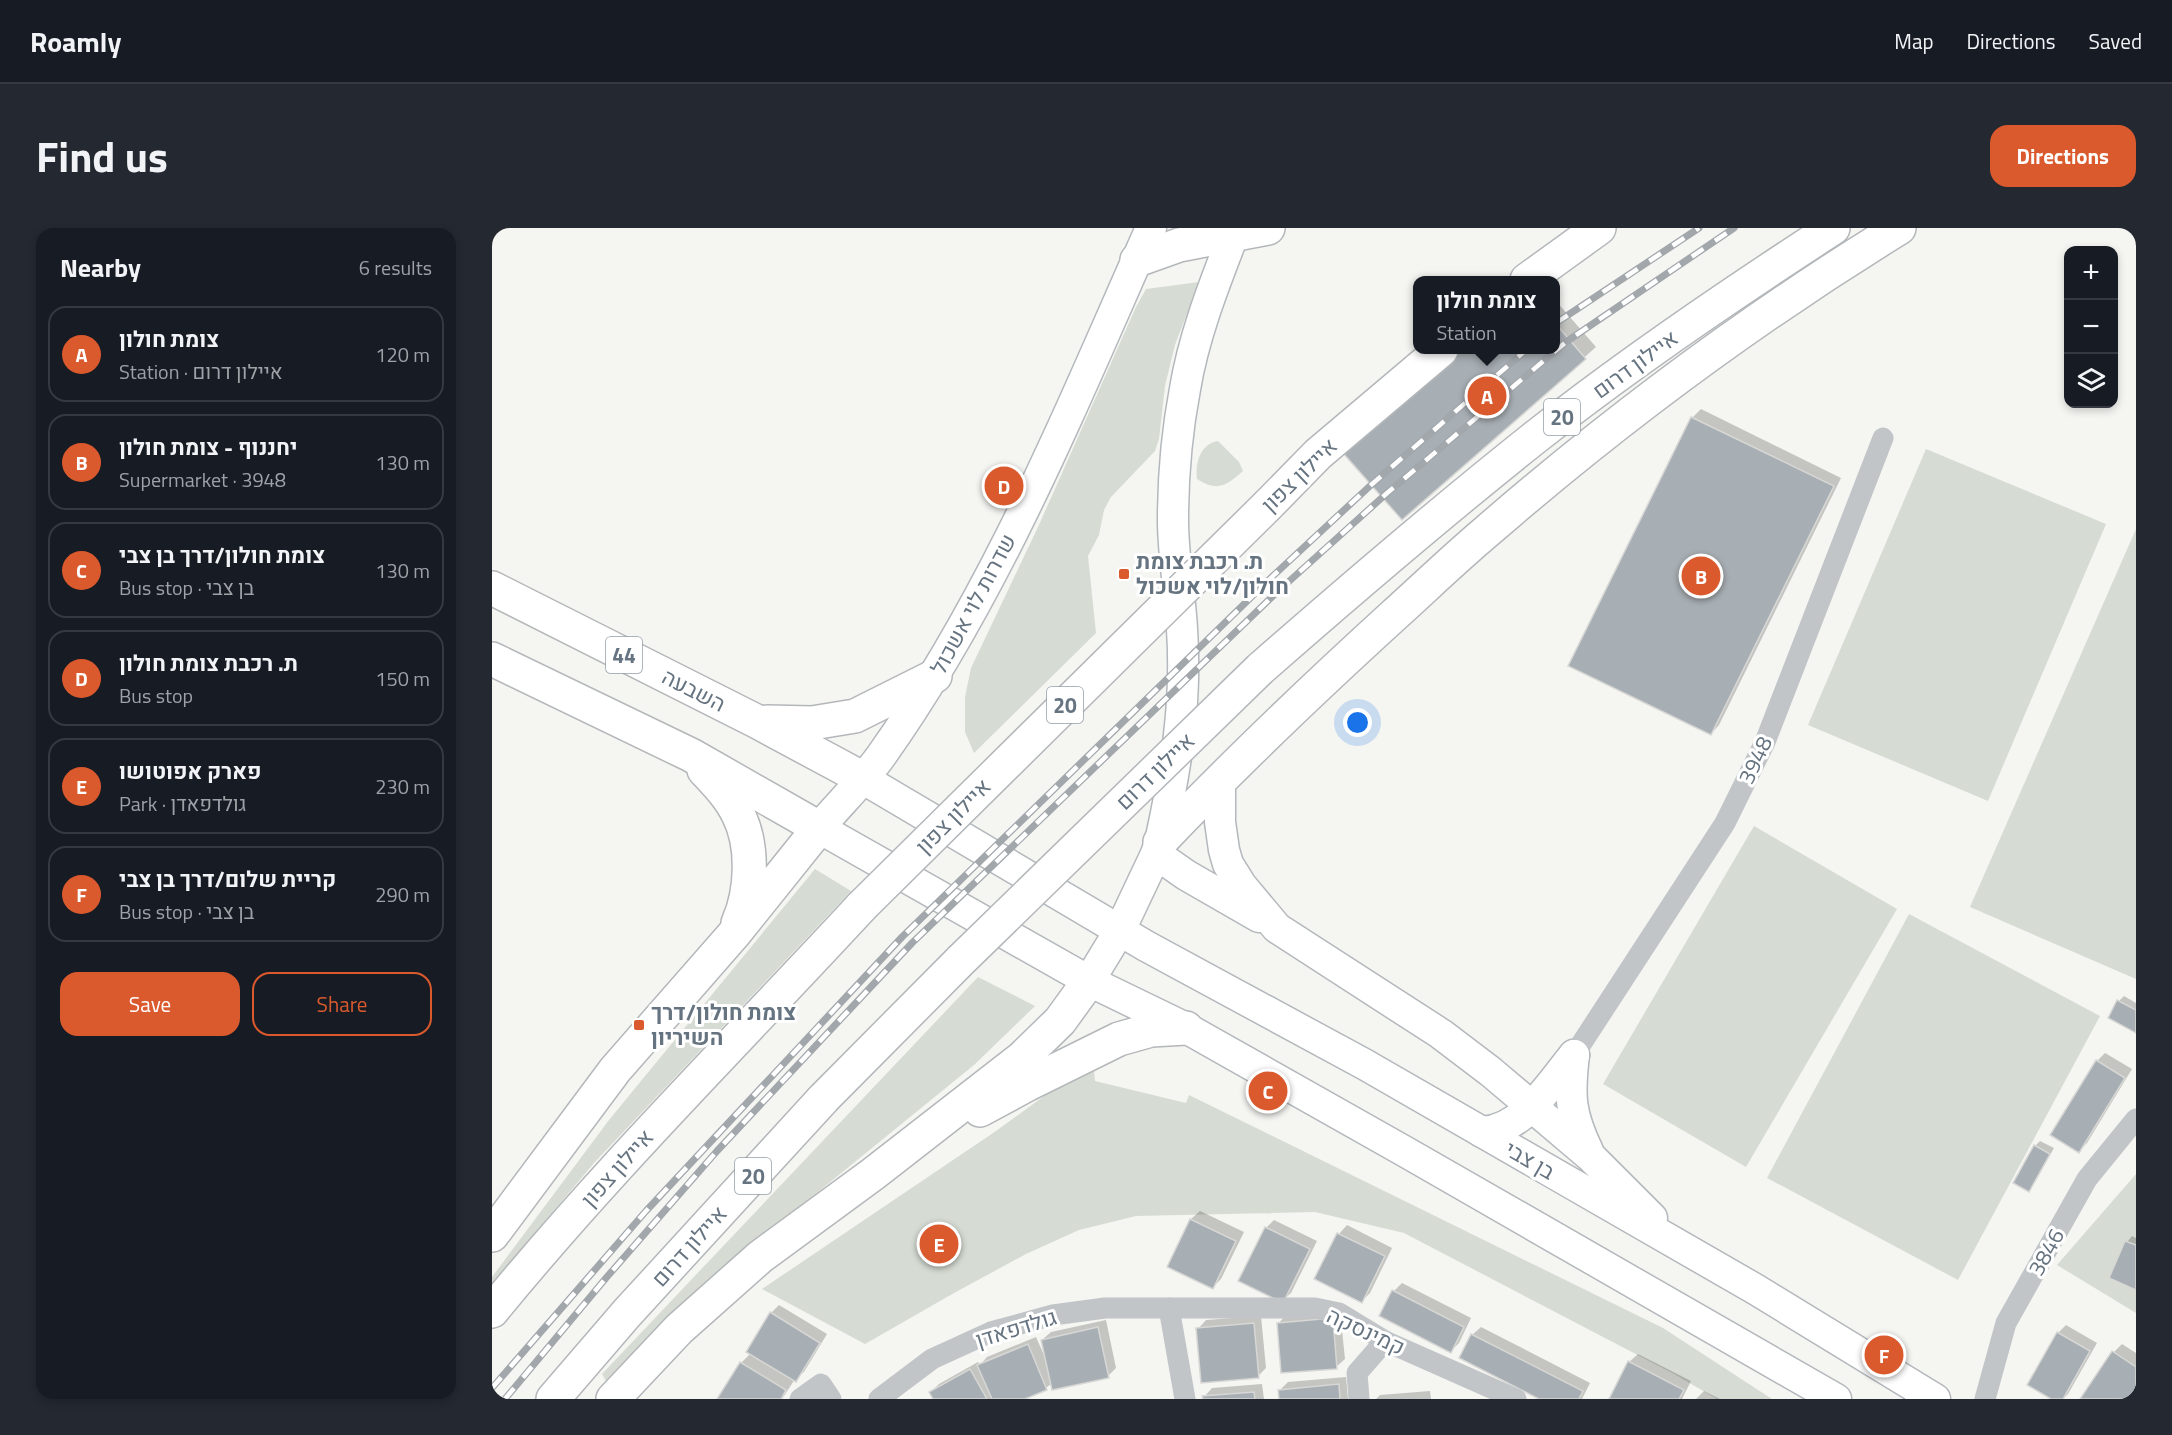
<!DOCTYPE html>
<html lang="en">
<head>
<meta charset="utf-8">
<style>
  body { margin:0; font-family:"Titillium Web",Heebo,sans-serif; background:#242831; color:#f1f3f6 }
  .controls { position:absolute; right:18px; top:18px; display:grid; overflow:hidden; border-radius:12px; box-shadow:0 3px 9px #0003 }
  .controls button { width:54px; height:54px; display:grid; place-items:center; padding:0; border:0; border-bottom:2px solid #363941; background:#171b24; color:#f1f3f6; font:30px sans-serif }
  .you { position:absolute; left:866px; top:495px; width:21px; height:21px; margin:-15px; border:4px solid #fff; border-radius:50%; background:#1a73e8; box-shadow:0 0 0 9px #1a73e833 }
  .badge { display:grid; place-items:center; width:39px; height:39px; border-radius:50%; background:#da5a2e; color:#fff; font-size:20px; font-weight:700 }
  .pin { position:absolute; translate:-50% -50%; border:3px solid #fff; box-shadow:0 2px 6px #0006 }
  .popup { position:absolute; left:921px; top:48px; width:147px; height:78px; box-sizing:border-box; display:grid; place-content:center; border-radius:12px; background:#171b24; filter:drop-shadow(0 2px 4px #0005); font-size:20px; white-space:nowrap; color:#9ea1a6 }
  .popup b { font-size:22px; color:#f1f3f6 }
  .popup::after { content:''; position:absolute; left:50%; top:100%; margin-left:-12px; border:12px solid transparent; border-top-color:#171b24 }
  .list { margin:0; padding:0; list-style:none }
  h2 { display:flex; justify-content:space-between; align-items:center; height:78px; margin:0; padding:0 24px; font-size:26px }
  h2 small { font-size:20px; font-weight:400; color:#9ea1a6 }
  .list li { display:grid; grid-template-columns:39px 1fr auto; gap:18px; align-items:center; box-sizing:border-box; height:96px; margin:0 12px 12px; padding:0 12px; border:2px solid #363941; border-radius:18px }
  .list b { display:block; font-size:22px; white-space:nowrap }
  .list p { margin:0; font-size:20px; white-space:nowrap; color:#9ea1a6 }
  .list em { font-size:20px; font-style:normal; color:#9ea1a6 }
  .actions { display:flex; gap:12px; padding:18px 24px }
  .actions a { flex:1; padding:14px 0; border:2px solid #da5a2e; border-radius:18px; text-align:center; font-size:21px; color:#da5a2e }
  .actions .main { background:#da5a2e; color:#fff }
  .icon { flex:none; width:33px; height:33px; fill:none; stroke:currentColor; stroke-width:2; stroke-linecap:round; stroke-linejoin:round }
  .map { position:relative; flex:none; width:1644px; height:1171px; overflow:hidden; border-radius:18px }
  header { display:flex; align-items:center; gap:36px; box-sizing:border-box; height:84px; padding:0 30px; background:#171b24; border-bottom:2px solid #363941 }
  header strong { font-size:28px }
  nav { display:flex; gap:33px; margin-inline-start:auto; font-size:21px }
  .intro { display:flex; align-items:center; justify-content:space-between; box-sizing:border-box; height:144px; padding:0 36px }
  h1 { margin:0; font-size:42px }
  .button { padding:15px 27px; border-radius:18px; background:#da5a2e; color:#fff; font-size:21px; font-weight:700 }
  main { display:flex; gap:36px; padding:0 36px }
  aside { flex:1; background:#171b24; border-radius:18px; box-shadow:0 3px 9px #0003 }
  .map>svg:first-child { display:block }
</style>
</head>
<body>
<header>
<strong>Roamly</strong>
<nav><a>Map</a><a>Directions</a><a>Saved</a></nav>
</header>
<div class="intro"><h1>Find us</h1><a class="button">Directions</a></div>
<main>
<aside>
<h2>Nearby<small>6 results</small></h2>
<ul class="list">
<li><span class="badge">A</span><div><b>צומת חולון</b><p>Station · איילון דרום</p></div><em>120 m</em></li>
<li><span class="badge">B</span><div><b>יחננוף - צומת חולון</b><p>Supermarket · 3948</p></div><em>130 m</em></li>
<li><span class="badge">C</span><div><b>צומת חולון/דרך בן צבי</b><p>Bus stop · בן צבי</p></div><em>130 m</em></li>
<li><span class="badge">D</span><div><b>ת. רכבת צומת חולון</b><p>Bus stop</p></div><em>150 m</em></li>
<li><span class="badge">E</span><div><b>פארק אפוטושו</b><p>Park · גולדפאדן</p></div><em>230 m</em></li>
<li><span class="badge">F</span><div><b>קריית שלום/דרך בן צבי</b><p>Bus stop · בן צבי</p></div><em>290 m</em></li>
</ul>
<div class="actions"><a class="main">Save</a><a>Share</a></div>
</aside>
<div class="map">
<svg width="1644" height="1171" viewBox="0 0 1644 1171">
  <rect width="100%" height="100%" fill="#f5f5f2"/>
  <g fill="#d6dcd3">
    <polygon points="707,54 683,117 673,158 667,211 663,223 619,269 612,282 607,307 596,328 604,405 482,525 473,504 473,469 479,440 546,299 644,79 654,61"/>
    <path d="M726,213L747,234L751,243C734,258 726,264 705,251C703,235 708,216 726,213Z"/>
    <polygon points="1434,221 1614,296 1496,573 1316,497"/>
    <polygon points="1644,301 1644,751 1478,679"/>
    <polygon points="1262,598 1405,681 1254,939 1111,856"/>
    <polygon points="323,641 359,663 102,935 0,1056 0,1049 117,892"/>
    <polygon points="1417,686 1608,788 1466,1052 1275,950"/>
    <polygon points="486,749 543,778 482,837 257,1020 115,1155 110,1146"/>
    <polygon points="602,843 603,853 694,875 697,867 1171,1100 1280,1171 1225,1171 1182,1146 912,1005 823,984 644,988 587,1002 534,1026 462,1065 373,1116 270,1061 504,903 555,866"/>
    <polygon points="1644,946 1644,1085 1565,1037"/>
  </g>
  <g fill="#0003">
    <polygon points="1064,73 1104,119 910,290 864,214 970,122 1064,122"/>
    <polygon points="1209,181 1349,250 1227,497 1219,506 1078,437 1201,189"/>
    <polygon points="1632,768 1644,775 1644,804 1627,773"/>
    <polygon points="1613,825 1640,841 1595,915 1587,923 1605,833"/>
    <polygon points="1548,913 1562,920 1542,956 1537,962 1543,918"/>
    <polygon points="708,983 752,1004 729,1051 721,1059 677,1038 699,991"/>
    <polygon points="782,992 825,1013 799,1065 790,1073 774,1000"/>
    <polygon points="855,997 900,1020 878,1065 870,1073 824,1051 847,1006"/>
    <polygon points="1640,1008 1644,1010 1644,1060 1635,1014"/>
    <polygon points="910,1055 979,1090 967,1115 959,1123 902,1063"/>
    <polygon points="287,1077 335,1106 312,1144 303,1151 290,1171 227,1171 249,1135 259,1125 279,1085"/>
    <polygon points="848,1083 853,1131 844,1139 786,1096 794,1087"/>
    <polygon points="769,1088 774,1140 766,1148 706,1101 714,1092"/>
    <polygon points="614,1092 624,1140 616,1148 560,1155 554,1160 529,1171 443,1171 439,1164 447,1156 486,1134 488,1137 495,1129 544,1109 552,1127 554,1127 550,1112 559,1104"/>
    <polygon points="1574,1097 1605,1115 1576,1166 1571,1171 1562,1171 1566,1105"/>
    <polygon points="989,1099 1098,1155 1090,1171 1051,1171 980,1107"/>
    <polygon points="1630,1116 1644,1125 1644,1171 1590,1171 1622,1124"/>
    <polygon points="1146,1126 1199,1153 1190,1171 1119,1171 1137,1134"/>
    <polygon points="854,1149 856,1171 789,1171 788,1162 796,1154"/>
    <polygon points="770,1156 772,1171 712,1171 712,1169 720,1160"/>
    <polygon points="938,1163 939,1171 884,1171 888,1167"/>
    <polygon points="1212,1163 1228,1171 1204,1171"/>
  </g>
  <g fill="#a8afb4" stroke="#d7d7d5" stroke-width="1.5">
    <polygon points="1064,96 1094,131 910,292 851,225 970,122 1064,122"/>
    <polygon points="1199,189 1342,258 1219,507 1076,438"/>
    <polygon points="1625,772 1644,782 1644,805 1616,790"/>
    <polygon points="1604,832 1633,850 1587,925 1558,907"/>
    <polygon points="1542,917 1558,926 1537,964 1521,955"/>
    <polygon points="698,991 744,1013 721,1061 675,1039"/>
    <polygon points="773,999 818,1021 791,1075 746,1053"/>
    <polygon points="845,1005 893,1028 870,1075 822,1051"/>
    <polygon points="1633,1013 1644,1017 1644,1062 1617,1050"/>
    <polygon points="900,1062 972,1099 959,1125 887,1088"/>
    <polygon points="278,1084 328,1115 304,1154 254,1124"/>
    <polygon points="841,1090 845,1141 789,1145 785,1095"/>
    <polygon points="762,1095 767,1150 709,1155 704,1100"/>
    <polygon points="606,1099 617,1150 560,1162 549,1112"/>
    <polygon points="1565,1104 1598,1123 1571,1171 1559,1171 1535,1157"/>
    <polygon points="979,1106 1091,1163 1087,1171 1047,1171 967,1130"/>
    <polygon points="536,1116 555,1162 533,1171 500,1171 485,1137"/>
    <polygon points="1620,1123 1644,1139 1644,1171 1588,1171"/>
    <polygon points="1136,1133 1192,1162 1187,1171 1117,1171"/>
    <polygon points="248,1134 294,1162 289,1171 225,1171"/>
    <polygon points="478,1141 495,1171 441,1171 437,1164"/>
    <polygon points="847,1156 848,1171 787,1171 786,1162"/>
    <polygon points="762,1164 763,1171 711,1171 710,1168"/>
  </g>
  <g fill="none" stroke-linecap="round" stroke-linejoin="round">
    <defs>
      <g id="secondary">
        <path d="M659,0C579,180 504,366 389,528C371,553 347,576 327,600L597,753L694,800L912,923L1344,1171"/>
        <polyline points="370,550 654,718 872,836 1263,1061 1443,1171"/>
        <polyline points="728,553 728,594 732,622 736,636 749,657 785,700 949,806 999,844 1098,928 1160,990"/>
        <polyline points="664,626 694,647 767,689"/>
        <path d="M597,753L628,702L664,626L668,614C684,540 695,477 690,401C688,365 681,329 681,292C681,249 685,203 693,161C702,106 724,52 744,0"/>
        <path d="M1082,827C1077,868 1078,886 1096,923"/>
        <path d="M990,904C1031,902 1058,856 1082,827"/>
      </g>
      <g id="highway">
        <polyline points="645,32 687,17 776,0"/>
        <polyline points="1035,52 1107,0"/>
        <polyline points="776,277 826,226 949,122"/>
        <polyline points="0,360 264,493 370,550"/>
        <polyline points="0,431 199,527 327,600 242,706 123,842 0,1007"/>
        <path d="M768,441C857,363 948,285 1041,211C1137,135 1239,66 1341,0"/>
        <polyline points="275,494 320,495 363,488 443,448"/>
        <path d="M212,542C225,556 238,569 246,586C262,617 260,664 246,695"/>
        <path d="M668,614C742,536 821,461 901,388C932,360 962,331 994,304C1123,192 1262,89 1407,0"/>
        <polyline points="488,882 536,856 627,811 659,802 694,800"/>
        <path d="M0,1083C116,941 246,812 370,678"/>
        <polyline points="61,1171 135,1085 332,870 469,732"/>
        <polyline points="121,1171 187,1101 268,1029 381,946 530,830 568,793 597,753"/>
      </g>
    </defs>
    <use href="#secondary" stroke="#b4b8bc" stroke-width="33"/>
    <use href="#highway" stroke="#b4b7ba" stroke-width="36"/>
    <g stroke="#c1c5c8" stroke-width="21">
      <polyline points="1082,827 1233,595 1273,514 1391,210"/>
      <polyline points="677,1080 693,1171"/>
      <polyline points="308,1171 329,1156 339,1171"/>
      <polyline points="387,1171 440,1131 499,1104 561,1087 613,1080 823,1080 847,1085 893,1113 1024,1171"/>
      <polyline points="867,1171 865,1145 893,1113"/>
      <polyline points="1493,1171 1514,1095 1595,951 1644,891"/>
    </g>
    <use href="#secondary" stroke="#fff" stroke-width="30"/>
    <use href="#highway" stroke="#fff" stroke-width="33"/>
    <defs>
      <g id="rail">
        <polyline points="1064,95 1207,0"/>
        <polyline points="0,1160 154,983 410,709 783,346 879,257 1034,122"/>
        <polyline points="13,1171 114,1050 225,923 420,715 783,366 894,266 1074,114 1242,0"/>
      </g>
    </defs>
    <use href="#rail" stroke="#a2a7ac" stroke-width="7"/>
    <use href="#rail" stroke="#fff" stroke-width="4.5" stroke-dasharray="14" stroke-linecap="butt"/>
    <defs>
      <g id="highway-bridge">
        <polyline points="370,678 776,277"/>
        <polyline points="469,732 768,441"/>
      </g>
    </defs>
    <use href="#highway-bridge" stroke="#b4b7ba" stroke-width="36" stroke-linecap="butt"/>
    <use href="#highway-bridge" stroke="#fff" stroke-width="33"/>
  </g>
  <g fill="#da5a2e" stroke="#fff" stroke-width="2">
    <rect x="626" y="340" width="12" height="12" rx="3"/>
    <rect x="141" y="791" width="12" height="12" rx="3"/>
  </g>
  <g text-anchor="middle" dominant-baseline="central" stroke-width="6" stroke-linejoin="round" paint-order="stroke">
    <g fill="#fff" stroke="#949ea7" stroke-width="1.5">
      <rect x="1052" y="171" width="36" height="36" rx="4.5"/>
      <rect x="114" y="409" width="36" height="36" rx="4.5"/>
      <rect x="555" y="459" width="36" height="36" rx="4.5"/>
      <rect x="243" y="930" width="36" height="36" rx="4.5"/>
    </g>
    <g font-size="21" font-weight="bold" fill="#667481">
      <text x="1070" y="189">20</text>
      <text x="132" y="427">44</text>
      <text x="573" y="477">20</text>
      <text x="261" y="948">20</text>
    </g>
    <g font-size="22" fill="#667481" stroke="#fff">
      <text transform="translate(1143 136) rotate(-36)">איילון דרום</text>
      <text transform="translate(807 247) rotate(-44)">איילון צפון</text>
      <text transform="translate(481 376) rotate(-62)">שדרות לוי אשכול</text>
      <text transform="translate(202 462) rotate(27)">השבעה</text>
      <text transform="translate(1263 532) rotate(-65)">3948</text>
      <text transform="translate(663 543) rotate(-44)">איילון דרום</text>
      <text transform="translate(461 588) rotate(-45)">איילון צפון</text>
      <text transform="translate(1038 932) rotate(30)">בן צבי</text>
      <text transform="translate(125 940) rotate(-48)">איילון צפון</text>
      <text transform="translate(197 1018) rotate(-48)">איילון דרום</text>
      <text transform="translate(1554 1024) rotate(-61)">3846</text>
      <text transform="translate(524 1100) rotate(-17)">גולדפאדן</text>
      <text transform="translate(874 1103) rotate(25)">קמינסקה</text>
    </g>
    <g font-size="22" font-weight="bold" fill="#667481" stroke="#fff" text-anchor="start">
      <text x="644" y="333">ת. רכבת צומת<tspan x="644" dy="25">חולון/לוי אשכול</tspan></text>
      <text x="159" y="784">צומת חולון/דרך<tspan x="159" dy="25">השיריון</tspan></text>
    </g>
  </g>
</svg>
<div class="controls">
<button>+</button>
<button>−</button>
<button><svg class="icon" aria-label="layers" viewBox="0 0 24 24"><path d="M12 4l9 5-9 5-9-5zM3 14l9 5 9-5"/></svg></button>
</div>
<div class="you"></div>
<div class="pin badge" style="left:995px;top:168px">A</div>
<div class="popup"><b>צומת חולון</b>Station</div>
<div class="pin badge" style="left:1209px;top:348px">B</div>
<div class="pin badge" style="left:776px;top:863px">C</div>
<div class="pin badge" style="left:512px;top:258px">D</div>
<div class="pin badge" style="left:447px;top:1016px">E</div>
<div class="pin badge" style="left:1392px;top:1127px">F</div>
</div>
</main>
</body>
</html>
